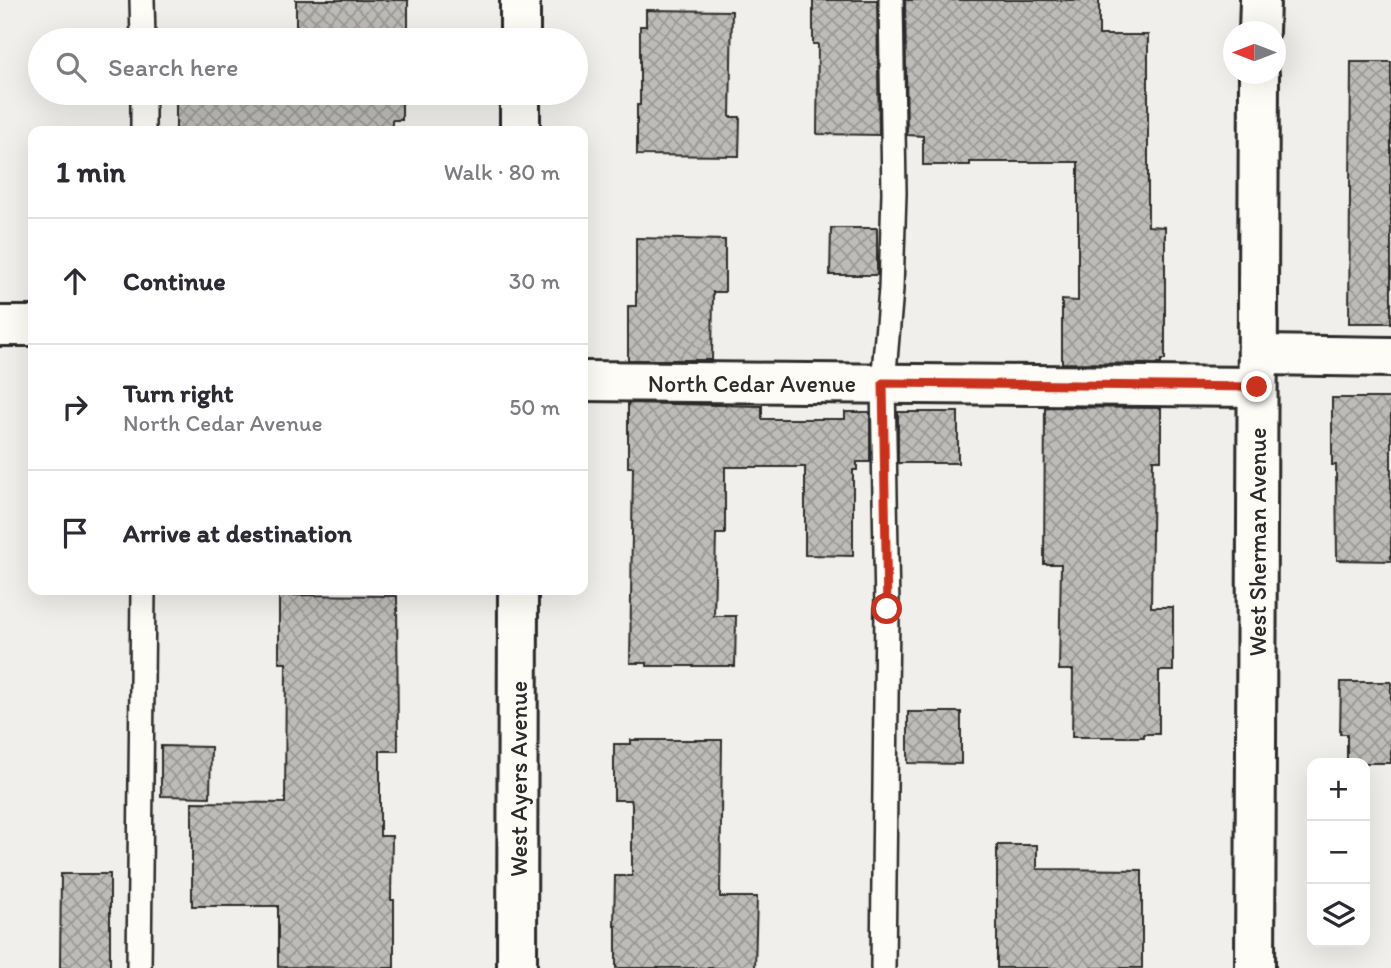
<!DOCTYPE html>
<html lang="en">
<head>
<meta charset="utf-8">
<style>
  body { margin:0; font-family:Itim,sans-serif; background:#f2f2f3; color:#2b2b33 }
  .controls { position:absolute; right:21px; bottom:21px; display:grid; overflow:hidden; border-radius:14px; box-shadow:0 7px 28px #0002 }
  .controls button { width:63px; height:63px; display:grid; place-items:center; padding:0; border:0; border-bottom:2px solid #e1e1e2; background:#fff; color:#2b2b33; font:35px sans-serif }
  .compass { position:absolute; left:1223px; top:21px; width:63px; height:63px; border-radius:50%; background:#fff; box-shadow:0 7px 28px #0002; rotate:270deg }
  .stop { position:absolute; width:21px; height:21px; margin:-16px; border:5px solid #c8321e; border-radius:50%; background:#fff }
  .stop.end { background:#c8321e; border-color:#fff; box-shadow:0 2px 7px #0008 }
  .list { margin:0; padding:0; list-style:none }
  h2 { display:flex; justify-content:space-between; align-items:center; height:91px; margin:0; padding:0 28px; font-size:30px }
  h2 small { font-size:23px; font-weight:400; color:#7c7c81 }
  .list li { display:grid; grid-template-columns:46px 1fr auto; gap:21px; align-items:center; box-sizing:border-box; height:126px; padding:0 28px; border-top:2px solid #e1e1e2 }
  .list b { display:block; font-size:26px; white-space:nowrap }
  .list p { margin:0; font-size:23px; white-space:nowrap; color:#7c7c81 }
  .list em { font-size:23px; font-style:normal; color:#7c7c81 }
  .icon { flex:none; width:38px; height:38px; fill:none; stroke:currentColor; stroke-width:2; stroke-linecap:round; stroke-linejoin:round }
  .map { position:relative; flex:none; width:1391px; height:968px; overflow:hidden }
  .search { position:absolute; background:#fff; box-shadow:0 7px 28px #0002; left:28px; top:28px; width:560px; height:77px; display:flex; align-items:center; gap:18px; box-sizing:border-box; padding:0 24px; border-radius:38px; color:#7c7c81; font-size:26px }
  .panel { position:absolute; background:#fff; box-shadow:0 7px 28px #0002; left:28px; top:126px; width:560px; height:469px; border-radius:14px }
  .map>svg:first-child { display:block }
</style>
</head>
<body>
<div class="map">
<svg width="1391" height="968" viewBox="0 0 1391 968">
  <defs>
    <pattern id="building-cross-hatch" width="8" height="8" patternUnits="userSpaceOnUse" patternTransform="scale(1.75)"><rect width="8" height="8" fill="#bdbcb8"/><path d="M0 0l8 8M0 8l8-8" fill="none" stroke="#9a9996"/></pattern>
  </defs>
  <rect width="100%" height="100%" fill="#f0efeb"/>
  <filter id="ink" filterUnits="userSpaceOnUse"><feTurbulence type="fractalNoise" baseFrequency=".0143" numOctaves="2"/><feDisplacementMap in="SourceGraphic" scale="14" xChannelSelector="R" yChannelSelector="G"/><feConvolveMatrix kernelMatrix="1 2 1 2 8 2 1 2 1" color-interpolation-filters="sRGB"/></filter>
  <g filter="url(#ink)">
    <g fill="url(#building-cross-hatch)" stroke="#2b2b2b" stroke-width="2">
      <rect x="296" y="0" width="112" height="40"/>
      <polygon points="813,0 877,0 879,135 817,134 818,44 813,44"/>
      <polygon points="905,0 1099,0 1099,35 1148,35 1148,226 1165,227 1165,360 1161,360 1161,364 1062,363 1062,300 1078,301 1078,162 970,162 970,165 923,165 923,136 907,135"/>
      <polygon points="646,10 732,11 730,117 740,117 739,156 637,155 637,105 640,105 640,26 646,26"/>
      <polygon points="1351,62 1391,62 1391,323 1349,323"/>
      <polygon points="176,93 402,93 402,120 392,120 392,131 176,131"/>
      <polygon points="831,228 877,228 877,275 830,275"/>
      <polygon points="636,238 725,240 725,292 713,292 712,360 628,360 628,306 636,306"/>
      <polygon points="1332,398 1391,398 1391,561 1337,560 1336,465 1332,465"/>
      <polygon points="628,403 762,406 762,419 845,419 845,412 870,412 870,462 857,462 857,470 853,470 853,556 805,555 805,467 725,467 725,534 716,534 714,616 736,616 735,666 647,666 647,663 630,663 633,467 628,467"/>
      <polygon points="1045,407 1161,408 1161,460 1153,460 1151,607 1173,607 1173,671 1159,671 1159,734 1144,734 1144,737 1072,737 1073,670 1059,670 1061,564 1044,564"/>
      <rect x="898" y="412" width="60" height="51"/>
      <polygon points="279,595 397,596 398,751 380,751 380,836 392,836 391,900 394,900 394,968 278,967 278,906 192,906 192,802 285,803 286,663 279,663"/>
      <polygon points="1341,682 1391,682 1391,763 1347,763 1347,734 1340,734"/>
      <polygon points="908,712 961,712 961,764 908,763"/>
      <polygon points="631,740 722,740 720,897 757,897 755,968 616,968 616,926 614,926 615,876 632,876 632,804 631,800 614,800 614,744 631,744"/>
      <polygon points="161,746 211,747 210,797 161,796"/>
      <polygon points="997,845 1037,845 1037,869 1142,870 1142,968 997,968"/>
      <polygon points="61,874 110,874 110,968 60,968"/>
    </g>
    <g fill="none" stroke-linecap="round" stroke-linejoin="round">
      <defs>
        <g id="lane">
          <polyline points="142,0 143,40"/>
          <polyline points="143,93 143,131"/>
          <polyline points="139,968 143,590"/>
          <polyline points="883,968 887,609 883,384 891,289 894,193 891,0"/>
        </g>
        <g id="street">
          <polyline points="1259,32 1260,0"/>
          <polyline points="520,40 520,0"/>
          <polyline points="520,131 520,93"/>
          <polyline points="0,326 33,326"/>
          <polyline points="1258,355 1391,357"/>
          <polyline points="583,381 1257,387"/>
          <polyline points="517,968 518,590"/>
          <polyline points="1255,968 1259,74"/>
        </g>
      </defs>
      <use href="#lane" stroke="#2b2b2b" stroke-width="28"/>
      <use href="#street" stroke="#2b2b2b" stroke-width="44"/>
      <use href="#lane" stroke="#fdfcf7" stroke-width="23"/>
      <use href="#street" stroke="#fdfcf7" stroke-width="38"/>
    </g>
  </g>
  <g fill="none" stroke-linecap="round" stroke-linejoin="round" filter="url(#ink)">
    <polyline stroke="#c8321e" stroke-width="9" points="887,609 883,383 1257,387"/>
  </g>
  <g text-anchor="middle" dominant-baseline="central" stroke-width="5" stroke-linejoin="round" paint-order="stroke">
    <g font-size="24" fill="#2b2b2b" stroke="#fdfcf7">
      <text x="752" y="383">North Cedar Avenue</text>
      <text transform="translate(1257 542) rotate(-90)">West Sherman Avenue</text>
      <text transform="translate(518 779) rotate(-90)">West Ayers Avenue</text>
    </g>
  </g>
</svg>
<div class="controls">
<button>+</button>
<button>−</button>
<button><svg class="icon" aria-label="layers" viewBox="0 0 24 24"><path d="M12 4l9 5-9 5-9-5zM3 14l9 5 9-5"/></svg></button>
</div>
<svg class="compass" viewBox="-18 -18 36 36"><path d="M0-13l5 13h-10z" fill="#e53935"/><path d="M0 13l5-13h-10z" fill="#7c7c81"/></svg>
<div class="stop" style="left:887px;top:609px"></div>
<div class="stop end" style="left:1257px;top:387px"></div>
<div class="search"><svg class="icon" aria-label="search" viewBox="0 0 24 24"><circle cx="10" cy="10" r="6"/><path d="M15 15l6 6"/></svg>Search here</div>
<section class="panel">
<h2>1 min<small>Walk · 80 m</small></h2>
<ul class="list">
<li><svg class="icon" aria-label="ahead" viewBox="0 0 24 24"><path d="M12 20V5M6 11l6-6 6 6"/></svg><div><b>Continue</b></div><em>30 m</em></li>
<li><svg class="icon" aria-label="right" viewBox="0 0 24 24"><path d="M7 20v-9h11M14 6l5 5-5 5"/></svg><div><b>Turn right</b><p>North Cedar Avenue</p></div><em>50 m</em></li>
<li><svg class="icon" aria-label="arrive" viewBox="0 0 24 24"><path d="M6 21V4h12l-3 4 3 4H6"/></svg><div><b>Arrive at destination</b></div></li>
</ul>
</section>
</div>
</body>
</html>
